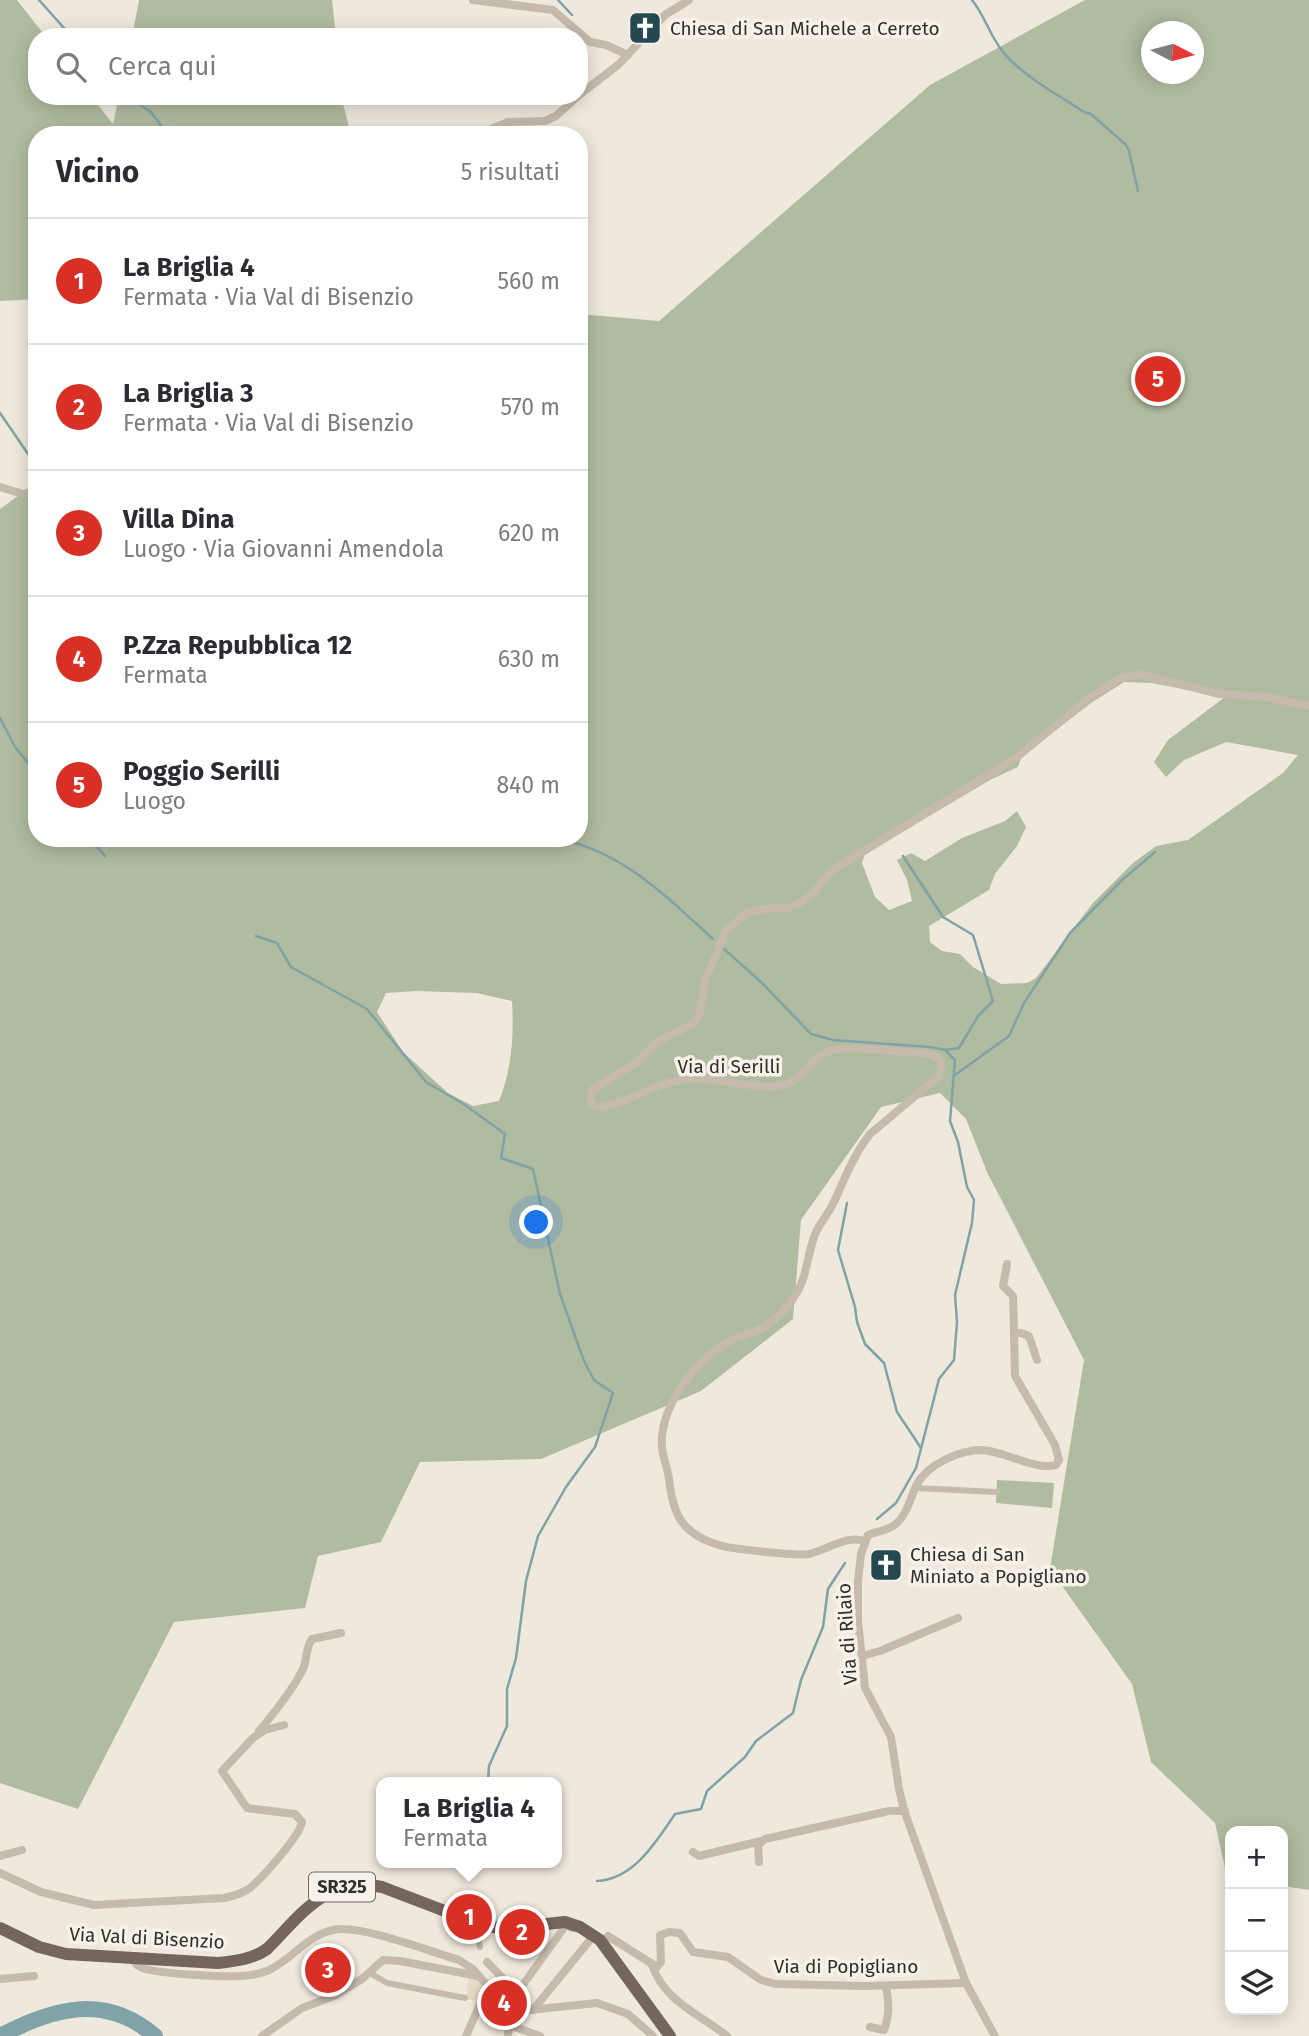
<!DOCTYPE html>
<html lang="it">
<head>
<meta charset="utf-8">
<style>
  body { margin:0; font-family:"Fira Sans",sans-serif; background:#f2f2f3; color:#2b2b33 }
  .controls { position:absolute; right:21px; bottom:21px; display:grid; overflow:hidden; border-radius:14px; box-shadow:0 4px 18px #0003 }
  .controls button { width:63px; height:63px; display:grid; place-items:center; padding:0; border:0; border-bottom:2px solid #e1e1e2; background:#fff; color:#2b2b33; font:35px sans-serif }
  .compass { position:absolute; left:1141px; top:21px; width:63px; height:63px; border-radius:50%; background:#fff; box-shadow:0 4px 18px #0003; rotate:96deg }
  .you { position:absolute; left:537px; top:1223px; width:24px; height:24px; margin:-18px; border:5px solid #fff; border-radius:50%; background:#1a73e8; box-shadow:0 0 0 10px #1a73e833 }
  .badge { display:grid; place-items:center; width:46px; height:46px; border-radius:50%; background:#d93025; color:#fff; font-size:23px; font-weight:700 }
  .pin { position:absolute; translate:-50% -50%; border:4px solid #fff; box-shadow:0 2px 7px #0006 }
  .popup { position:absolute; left:376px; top:1777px; width:186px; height:91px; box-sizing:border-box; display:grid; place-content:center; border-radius:14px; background:#fff; filter:drop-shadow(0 2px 5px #0005); font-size:23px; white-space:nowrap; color:#7c7c81 }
  .popup b { font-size:26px; color:#2b2b33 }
  .popup::after { content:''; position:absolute; left:50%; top:100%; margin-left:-14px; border:14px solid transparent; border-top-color:#fff }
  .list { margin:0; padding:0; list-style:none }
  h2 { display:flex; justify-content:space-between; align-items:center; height:91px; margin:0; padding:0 28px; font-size:30px }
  h2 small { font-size:23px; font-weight:400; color:#7c7c81 }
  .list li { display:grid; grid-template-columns:46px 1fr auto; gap:21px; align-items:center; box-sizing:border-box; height:126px; padding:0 28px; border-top:2px solid #e1e1e2 }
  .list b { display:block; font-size:26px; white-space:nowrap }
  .list p { margin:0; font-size:23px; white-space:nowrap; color:#7c7c81 }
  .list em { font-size:23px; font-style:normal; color:#7c7c81 }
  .icon { flex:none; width:38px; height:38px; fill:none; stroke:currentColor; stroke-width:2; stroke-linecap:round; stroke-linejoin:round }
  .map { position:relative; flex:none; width:1309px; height:2036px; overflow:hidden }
  .search { position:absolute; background:#fff; box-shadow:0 4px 18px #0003; left:28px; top:28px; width:560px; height:77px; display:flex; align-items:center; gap:18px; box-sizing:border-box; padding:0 24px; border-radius:28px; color:#7c7c81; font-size:26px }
  .panel { position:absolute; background:#fff; box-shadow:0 4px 18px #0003; left:28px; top:126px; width:560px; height:721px; border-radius:28px }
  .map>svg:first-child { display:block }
</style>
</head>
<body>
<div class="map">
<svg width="1309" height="2036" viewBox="0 0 1309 2036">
  <rect width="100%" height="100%" fill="#efe8dd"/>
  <g fill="#b0bc9f" fill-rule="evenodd">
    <polygon points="0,0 17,0 46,37 37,37 37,96 91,96 113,124 119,96 341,96 351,135 37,135 37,299 0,301"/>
    <polygon points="139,0 332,0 336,37 132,37"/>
    <path d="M1085,0H1309V1890L1283,1886V1831H1230V1877H1227L1215,1823L1151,1762L1132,1684L1050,1569L1084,1360L987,1172L966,1119L940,1093L881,1107L801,1220L793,1319L701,1391L541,1459L420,1462L381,1542L318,1556L305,1608L174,1622L78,1809L0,1783V509L37,482V838H579V314L659,321L930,85ZM1152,32H1194V74H1152ZM1124,682L1152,683L1225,697L1168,740L1154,762L1166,777L1184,760L1226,742L1298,755L1283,773L1188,840L1156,846L1133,863L1093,903L1036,978L1027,983L1001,984L973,967L960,954L942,951L930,942L929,926L989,890L995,874L1017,846L1026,827L1017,811L1005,821L962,838L925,861L911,853L897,860L907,880L912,901L889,910L875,897L862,863L865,854L990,780L1018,767L1022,756L1091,703ZM416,991L476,993L512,1001C514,1035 512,1069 499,1101L473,1106L448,1093L403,1052L377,1012L386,993Z"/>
    <polygon points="997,1480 1054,1483 1052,1508 996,1503"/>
  </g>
  <polygon fill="#e5dac6" points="474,1967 509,2004 514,2004 517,2000 532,2008 513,2014 509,2030 498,2026 501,2008 482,2002 465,1999 470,1973"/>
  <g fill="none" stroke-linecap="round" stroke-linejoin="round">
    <g stroke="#80a3a8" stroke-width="2.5">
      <polyline points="39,0 72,37"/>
      <polyline points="558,0 572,15"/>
      <path d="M972,0C985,16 990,36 1003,52C1024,77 1057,94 1084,112L1091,114L1126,145L1129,151L1138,191"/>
      <polyline points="127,96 151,112 168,135"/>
      <polyline points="0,413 37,467"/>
      <polyline points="0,718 15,747 37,774"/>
      <polyline points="89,838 105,856"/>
      <path d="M553,838C619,848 666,896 713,939"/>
      <polyline points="903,856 943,917 973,935 993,1001 978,1016 959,1048 945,1050"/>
      <polyline points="256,936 277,943 291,967 367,1009 426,1082 465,1105 505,1134 501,1158 533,1169 560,1294 584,1361 594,1380 613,1393 595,1447 566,1487 538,1536 526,1581 516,1658 507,1689 507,1726 489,1766 488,1782"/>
      <polyline points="724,949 761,982 811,1034 833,1040 930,1047 945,1050 955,1060 950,1121 958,1142 967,1187 974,1200 972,1223 955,1295 957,1322 954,1360 939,1379 916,1468 896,1503 877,1519"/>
      <polyline points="955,1075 1009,1036 1024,1003 1070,933 1121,881 1155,852"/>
      <polyline points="847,1203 838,1250 855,1307 857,1322 865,1344 884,1363 897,1412 921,1448"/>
      <path d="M597,1881C634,1879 656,1842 675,1814L701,1809L707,1791L745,1757L756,1741L793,1713L801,1680L823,1627L828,1589L845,1563"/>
    </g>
    <path stroke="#80a3a8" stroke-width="16" d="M0,2036C53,2008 105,1993 155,2036"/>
    <g stroke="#c5baab" stroke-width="6">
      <polyline points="916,1488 997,1492"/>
      <polyline points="479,1924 477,1935 480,1947"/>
      <polyline points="370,1973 387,1983 465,1998"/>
    </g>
    <g stroke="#c5baab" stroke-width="8">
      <polyline points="473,0 553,10 590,42 606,45 628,55"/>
      <polyline points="579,95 618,65 665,15 689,0"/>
      <polyline points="477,135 508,122 545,121 556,116 578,96"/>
      <polyline points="0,487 23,494 37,490"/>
      <polyline points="1007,1264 1003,1286 1013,1296 1014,1333"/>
      <path d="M865,1541C845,1535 828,1550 809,1554C798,1556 730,1549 719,1545C682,1534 673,1515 669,1479C668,1469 663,1458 662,1448C659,1406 695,1361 730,1341C739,1336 750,1334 760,1329C773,1323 786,1309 794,1297C808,1278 807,1252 816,1232C821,1222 828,1214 833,1204C844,1180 853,1156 870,1134L938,1077L942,1066L938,1058L931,1054C908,1053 842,1043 824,1053C805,1064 804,1083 776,1086C742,1089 709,1073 675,1081C651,1086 621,1106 598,1107L592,1104L590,1098L593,1089L636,1063L657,1042L693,1024L699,1016L705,981L726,930L747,913L761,909L788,908L802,902L813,893L831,871L1013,760L1092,696L1119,679L1138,674L1220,694L1266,697L1309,706"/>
      <polyline points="862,1656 880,1651 958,1618"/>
      <path d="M259,1731C275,1712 291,1692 302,1671C308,1660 305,1648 312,1639L341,1633"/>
      <polyline points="693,1852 699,1856 761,1841"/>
      <polyline points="0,1856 22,1850"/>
      <polyline points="759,1862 758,1845 765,1839 889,1811 905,1811"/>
      <path d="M0,1873L41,1892L94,1905L224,1898C233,1896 242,1894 250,1888C263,1877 299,1837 302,1822L295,1814L247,1808L222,1771L253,1738L265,1730L284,1725"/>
      <polyline points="603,1944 608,1936 657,1967 661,1962 660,1935 669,1932 680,1933 693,1952 728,1957 761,1980 776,1984 865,1986 966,1983"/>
      <path d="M132,1959C135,1963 136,1965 140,1967C154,1974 222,1977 240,1976C249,1976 258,1974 267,1971C293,1960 309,1931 340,1929C369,1928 429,1951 459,1960L473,1969L510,2012L508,2036"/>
      <polyline points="487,1962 517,1993"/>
      <path d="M652,1965C665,2002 698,2013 727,2036"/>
      <polyline points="0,1979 34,1976"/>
      <polyline points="533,2010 594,1935"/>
      <polyline points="510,2012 597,2003 628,2014 653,2036"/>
      <polyline points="522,2012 517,1993 566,1925 572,1928"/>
      <polyline points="509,2025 540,2036"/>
      <path d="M870,2027L884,2030C890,2014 889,2003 886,1986"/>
      <polyline points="262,2036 302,2008 334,1996 362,1979 383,1960 400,1961 478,1976"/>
      <polyline points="466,2036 488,1986"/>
      <path d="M995,2036L966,1983L904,1810L899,1789L891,1737L865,1688L858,1621V1581L861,1554L868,1535C876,1531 886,1531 893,1526C907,1517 910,1498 917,1484C928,1464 960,1450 982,1450C1005,1451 1035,1471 1056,1465L1059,1460L1055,1445L1015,1376L1014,1333H1021L1029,1336L1037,1360"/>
    </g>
    <path stroke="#74665c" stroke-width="12" d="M0,1928L39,1947L66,1954L218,1963C236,1961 253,1959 267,1949C303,1913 326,1876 382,1887L479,1924L494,1927H518L565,1922L580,1927L600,1940L670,2036"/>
  </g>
  <defs>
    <symbol id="church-square" viewBox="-11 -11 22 22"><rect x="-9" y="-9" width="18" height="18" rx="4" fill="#244950" stroke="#f7f2e9"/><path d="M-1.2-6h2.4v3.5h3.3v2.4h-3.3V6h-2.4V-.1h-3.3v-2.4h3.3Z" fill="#fff"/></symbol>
  </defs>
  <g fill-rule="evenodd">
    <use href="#church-square" x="626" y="9" width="38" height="38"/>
    <use href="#church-square" x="867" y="1546" width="38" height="38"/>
  </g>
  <g text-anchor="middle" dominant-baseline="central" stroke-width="7" stroke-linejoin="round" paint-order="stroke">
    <rect fill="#f7f2e9" stroke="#6e6963" stroke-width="2" x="309" y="1872.5" width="66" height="29" rx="5"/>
    <g font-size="18" font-weight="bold" fill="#342e29">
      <text x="342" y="1887">SR325</text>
    </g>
    <g font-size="19" fill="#342e29" stroke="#f7f2e9" text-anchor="start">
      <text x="670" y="28">Chiesa di San Michele a Cerreto</text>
      <text x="910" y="1554">Chiesa di San<tspan x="910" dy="22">Miniato a Popigliano</tspan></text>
    </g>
    <g font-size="19" fill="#342e29" stroke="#f7f2e9">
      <text x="729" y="1066">Via di Serilli</text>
      <text transform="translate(847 1634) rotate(-94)">Via di Rilaio</text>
      <text transform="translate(147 1938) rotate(3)">Via Val di Bisenzio</text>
      <text x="846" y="1966">Via di Popigliano</text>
    </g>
  </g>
</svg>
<div class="controls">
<button>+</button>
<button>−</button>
<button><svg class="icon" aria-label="layers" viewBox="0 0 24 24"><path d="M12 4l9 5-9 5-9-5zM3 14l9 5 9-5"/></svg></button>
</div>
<svg class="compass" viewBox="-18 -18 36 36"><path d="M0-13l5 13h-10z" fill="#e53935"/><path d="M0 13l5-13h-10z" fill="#7c7c81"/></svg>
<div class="you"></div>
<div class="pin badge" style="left:469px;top:1917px">1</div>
<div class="popup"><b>La Briglia 4</b>Fermata</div>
<div class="pin badge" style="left:522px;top:1932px">2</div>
<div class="pin badge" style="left:328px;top:1970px">3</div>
<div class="pin badge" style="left:504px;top:2003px">4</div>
<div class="pin badge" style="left:1158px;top:379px">5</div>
<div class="search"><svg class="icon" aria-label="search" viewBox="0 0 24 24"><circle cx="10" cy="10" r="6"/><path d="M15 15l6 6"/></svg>Cerca qui</div>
<section class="panel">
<h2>Vicino<small>5 risultati</small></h2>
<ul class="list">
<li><span class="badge">1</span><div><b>La Briglia 4</b><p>Fermata · Via Val di Bisenzio</p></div><em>560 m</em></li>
<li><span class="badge">2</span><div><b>La Briglia 3</b><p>Fermata · Via Val di Bisenzio</p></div><em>570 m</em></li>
<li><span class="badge">3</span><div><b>Villa Dina</b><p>Luogo · Via Giovanni Amendola</p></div><em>620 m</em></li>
<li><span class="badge">4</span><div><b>P.Zza Repubblica 12</b><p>Fermata</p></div><em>630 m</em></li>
<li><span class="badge">5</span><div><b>Poggio Serilli</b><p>Luogo</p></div><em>840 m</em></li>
</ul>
</section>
</div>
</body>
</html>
